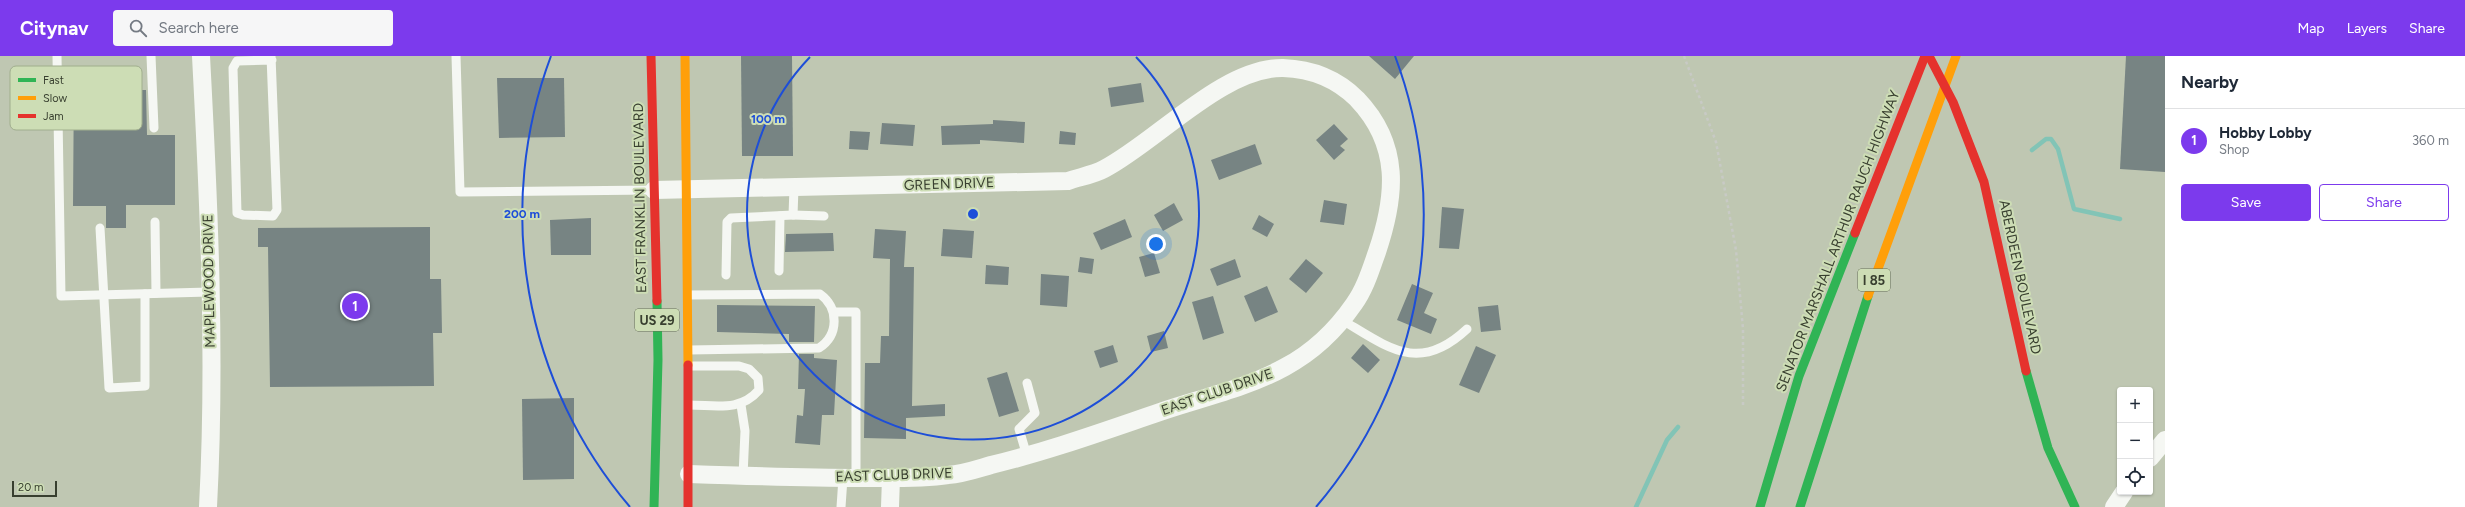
<!DOCTYPE html>
<html lang="en">
<head>
<meta charset="utf-8">
<style>
  body { margin:0; font-family:Figtree,sans-serif; background:#f6f6f7; color:#1f2937 }
  .controls { position:absolute; right:12px; bottom:12px; display:grid; overflow:hidden; border-radius:4px; box-shadow:0 1px 3px #0004 }
  .controls button { width:36px; height:36px; display:grid; place-items:center; padding:0; border:0; border-bottom:1px solid #e0e1e3; background:#fff; color:#1f2937; font:20px sans-serif }
  .scale { position:absolute; left:12px; bottom:10px; width:45px; box-sizing:border-box; padding-left:4px; border:2px solid #383f2f; border-top:0; font-size:11px; line-height:14px; white-space:nowrap; color:#383f2f; -webkit-text-stroke:3px #cdddb5; paint-order:stroke }
  .you { position:absolute; left:1156px; top:188px; width:14px; height:14px; margin:-10px; border:3px solid #fff; border-radius:50%; background:#1a73e8; box-shadow:0 0 0 6px #1a73e833 }
  .badge { display:grid; place-items:center; width:26px; height:26px; border-radius:50%; background:#7c3aed; color:#fff; font-size:13px; font-weight:700 }
  .pin { position:absolute; translate:-50% -50%; border:2px solid #fff; box-shadow:0 1px 4px #0006 }
  .list { margin:0; padding:0; list-style:none }
  h2 { display:flex; justify-content:space-between; align-items:center; height:52px; margin:0; padding:0 16px; font-size:17px }
  h2 small { font-size:13px; font-weight:400; color:#747a83 }
  .list li { display:grid; grid-template-columns:26px 1fr auto; gap:12px; align-items:center; box-sizing:border-box; height:64px; padding:0 16px; border-top:1px solid #e0e1e3 }
  .list b { display:block; font-size:15px; white-space:nowrap }
  .list p { margin:0; font-size:13px; white-space:nowrap; color:#747a83 }
  .list em { font-size:13px; font-style:normal; color:#747a83 }
  .actions { display:flex; gap:8px; padding:12px 16px }
  .actions a { flex:1; padding:9px 0; border:1px solid #7c3aed; border-radius:4px; text-align:center; font-size:14px; color:#7c3aed }
  .actions .main { background:#7c3aed; color:#fff }
  .icon { flex:none; width:22px; height:22px; fill:none; stroke:currentColor; stroke-width:2; stroke-linecap:round; stroke-linejoin:round }
  .map { position:relative; flex:none; width:2165px; height:451px; overflow:hidden }
  header { display:flex; align-items:center; gap:24px; box-sizing:border-box; height:56px; padding:0 20px; background:#7c3aed; color:#fff }
  header strong { font-size:19px }
  nav { display:flex; gap:22px; margin-inline-start:auto; font-size:14px }
  .search { width:280px; height:36px; background:#f6f6f7; display:flex; align-items:center; gap:10px; box-sizing:border-box; padding:0 14px; border-radius:4px; color:#747a83; font-size:15px }
  main { display:flex }
  aside { flex:1; background:#fff }
  .map>svg:first-child { display:block }
</style>
</head>
<body>
<header>
<strong>Citynav</strong>
<div class="search"><svg class="icon" aria-label="search" viewBox="0 0 24 24"><circle cx="10" cy="10" r="6"/><path d="M15 15l6 6"/></svg>Search here</div>
<nav><a>Map</a><a>Layers</a><a>Share</a></nav>
</header>
<main>
<div class="map">
<svg width="2165" height="451" viewBox="0 0 2165 451">
  <rect width="100%" height="100%" fill="#bfc7b2"/>
  <g fill="none" stroke-linecap="round" stroke-linejoin="round">
    <g stroke="#82c4b6" stroke-width="4.5">
      <polyline points="2032,94 2046,83 2051,83 2058,93 2074,153 2120,163"/>
      <polyline points="1636,451 1667,384 1678,371"/>
    </g>
  </g>
  <g fill="#778483">
    <polygon points="741,0 792,0 793,100 742,100"/>
    <polygon points="1369,0 1414,0 1395,23"/>
    <polygon points="2126,0 2165,0 2165,116 2120,113"/>
    <polygon points="74,18 125,18 125,34 146,34 147,79 175,79 175,149 126,149 126,172 106,172 106,150 73,150"/>
    <polygon points="497,22 564,22 565,81 499,82"/>
    <polygon points="1141,27 1144,46 1111,51 1108,32"/>
    <polygon points="993,64 1025,66 1024,87 980,84 980,88 942,89 941,70 993,68"/>
    <polygon points="882,67 915,69 913,90 880,88"/>
    <polygon points="1334,68 1348,83 1340,90 1345,94 1334,104 1316,84"/>
    <polygon points="850,75 870,76 868,94 849,93"/>
    <polygon points="1060,75 1076,77 1075,89 1059,88"/>
    <polygon points="1255,88 1262,108 1219,124 1211,104"/>
    <polygon points="1324,144 1347,148 1344,169 1320,166"/>
    <polygon points="1174,147 1183,164 1163,175 1154,159"/>
    <polygon points="1442,151 1464,153 1459,193 1439,192"/>
    <polygon points="1259,159 1274,168 1267,181 1252,173"/>
    <polygon points="591,162 591,199 551,199 550,164"/>
    <polygon points="1125,163 1132,181 1101,194 1093,177"/>
    <polygon points="430,171 430,223 441,223 442,277 433,277 434,330 270,331 268,191 258,191 258,172"/>
    <polygon points="875,173 906,175 904,211 914,211 912,350 945,348 945,360 906,362 906,383 864,382 865,307 880,307 881,280 889,280 890,203 873,202"/>
    <polygon points="943,173 974,175 972,202 941,200"/>
    <polygon points="833,177 834,195 785,196 786,178"/>
    <polygon points="1154,197 1160,217 1145,221 1139,201"/>
    <polygon points="1080,201 1094,203 1092,218 1078,216"/>
    <polygon points="1235,203 1241,221 1217,230 1210,213"/>
    <polygon points="1306,203 1323,217 1306,237 1289,223"/>
    <polygon points="986,209 1009,211 1008,229 985,228"/>
    <polygon points="1041,218 1069,220 1067,251 1040,249"/>
    <polygon points="1412,228 1433,237 1424,257 1437,263 1431,278 1397,264"/>
    <polygon points="1267,230 1278,256 1255,266 1244,240"/>
    <polygon points="1213,240 1224,277 1203,284 1192,246"/>
    <polygon points="717,249 815,250 814,286 789,286 789,278 717,276"/>
    <polygon points="1498,249 1501,274 1481,276 1478,251"/>
    <polygon points="1164,275 1168,292 1151,296 1147,280"/>
    <polygon points="1363,288 1380,304 1368,317 1351,302"/>
    <polygon points="1113,289 1118,306 1100,312 1094,295"/>
    <polygon points="1476,290 1496,299 1479,337 1459,329"/>
    <polygon points="799,298 814,298 814,302 837,304 834,359 822,359 820,389 795,387 797,359 803,360 805,333 798,333"/>
    <polygon points="1007,316 1019,355 999,361 987,322"/>
    <polygon points="574,342 574,423 523,424 522,343"/>
  </g>
  <g fill="none" stroke-linecap="round" stroke-linejoin="round">
    <polyline stroke="#c8cac5" stroke-width="2.5" stroke-dasharray="3 3" stroke-linecap="butt" points="1684,0 1716,86 1736,194 1743,273 1743,349"/>
    <g stroke="#f5f7f3" stroke-width="9">
      <polyline points="57,0 61,240 209,236"/>
      <polyline points="151,0 154,72"/>
      <polyline points="271,0 277,154 273,160 243,159 237,157 233,12 237,5 272,4"/>
      <polyline points="456,0 460,136 654,134"/>
      <polyline points="793,159 824,160"/>
      <polyline points="155,166 156,237"/>
      <polyline points="100,172 109,332 145,330 145,238"/>
      <polyline points="779,215 780,160"/>
      <polyline points="726,219 727,166 731,162 793,159 794,132"/>
      <path d="M688,239L820,238C839,252 839,279 819,292L689,294"/>
      <polyline points="834,256 856,256 856,422"/>
      <path d="M1342,264C1389,292 1419,318 1467,273"/>
      <path d="M689,310H739L749,313L758,322L759,334C740,356 716,349 689,349"/>
      <polyline points="741,349 745,375 743,420"/>
      <polyline points="1027,400 1019,373 1035,357 1027,327"/>
      <polyline points="841,451 843,422"/>
    </g>
    <g stroke="#f5f7f3" stroke-width="18">
      <path d="M201,0C209,150 216,301 208,451"/>
      <path d="M654,134L1068,125C1079,121 1093,119 1104,113C1156,86 1223,11 1283,12C1312,13 1337,23 1357,43C1401,89 1396,140 1377,196C1371,213 1365,233 1354,248C1336,274 1313,296 1285,311C1247,332 1201,342 1160,356C1104,375 1049,395 991,409C977,413 963,418 948,419C920,423 889,422 860,422C803,422 746,420 689,418"/>
      <polyline points="2150,402 2165,384"/>
      <polyline points="890,451 891,422"/>
      <polyline points="2114,451 2124,436"/>
    </g>
    <g stroke="#30b455" stroke-width="9">
      <polyline points="2026,315 2048,392 2075,451"/>
      <polyline points="654,451 658,304 657,245"/>
      <polyline points="1760,451 1799,320 1855,177"/>
      <polyline points="1800,451 1868,240"/>
    </g>
    <g stroke="#ff9f0a" stroke-width="9">
      <polyline points="685,0 688,309"/>
      <polyline points="1868,240 1956,0"/>
    </g>
    <g stroke="#e5322d" stroke-width="9">
      <polyline points="651,0 657,245"/>
      <polyline points="1929,0 1953,46 1984,126 2026,315"/>
      <polyline points="1855,177 1925,0"/>
      <polyline points="688,309 688,451"/>
    </g>
  </g>
  <g fill="none" stroke="#1d4ed8" stroke-width="2">
    <path d="M1136 1A226 226 0 1 1 810 1"/>
    <path d="M630 451A451 451 0 0 1 551 0M1395 0A451 451 0 0 1 1316 451"/>
  </g>
  <g text-anchor="middle" dominant-baseline="central" stroke-width="4" stroke-linejoin="round" paint-order="stroke">
    <g fill="#cdddb5" stroke="#656e57" stroke-width="1">
      <rect x="1858" y="213" width="32" height="22" rx="3"/>
      <rect x="635" y="253" width="44" height="22" rx="3"/>
    </g>
    <g font-size="13" font-weight="bold" fill="#383f2f">
      <text x="1874" y="224">I 85</text>
      <text x="657" y="264">US 29</text>
    </g>
    <g font-size="14" fill="#383f2f" stroke="#cdddb5">
      <text transform="translate(949 128) rotate(-2)">GREEN DRIVE</text>
      <text transform="translate(640 142) rotate(-91)">EAST FRANKLIN BOULEVARD</text>
      <text transform="translate(1838 185) rotate(-69)">SENATOR MARSHALL ARTHUR RAUCH HIGHWAY</text>
      <text transform="translate(2020 221) rotate(78)">ABERDEEN BOULEVARD</text>
      <text transform="translate(209 225) rotate(-91)">MAPLEWOOD DRIVE</text>
      <text transform="translate(1217 336) rotate(-19)">EAST CLUB DRIVE</text>
      <text transform="translate(894 419) rotate(-2)">EAST CLUB DRIVE</text>
    </g>
  </g>
  <rect x="10" y="10" width="132" height="64" rx="6" fill="#cdddb5" stroke="#a0ae8d" stroke-width="1"/>
  <rect x="18" y="22" width="18" height="4" fill="#30b455"/>
  <rect x="18" y="40" width="18" height="4" fill="#ff9f0a"/>
  <rect x="18" y="58" width="18" height="4" fill="#e5322d"/>
  <g font-size="11" fill="#383f2f">
    <text x="43" y="28">Fast</text>
    <text x="43" y="46">Slow</text>
    <text x="43" y="64">Jam</text>
  </g>
  <circle cx="973" cy="158" r="6" fill="#1d4ed8" stroke="#cdddb5" stroke-width="2"/>
  <g font-size="12" text-anchor="middle" font-weight="bold" fill="#1d4ed8" stroke="#cdddb5" stroke-width="4" stroke-linejoin="round" paint-order="stroke">
    <text x="768" y="67">100 m</text>
    <text x="522" y="162">200 m</text>
  </g>
</svg>
<div class="controls">
<button>+</button>
<button>−</button>
<button><svg class="icon" aria-label="locate" viewBox="0 0 24 24"><circle cx="12" cy="12" r="6"/><path d="M12 2v4M12 18v4M2 12h4M18 12h4"/></svg></button>
</div>
<div class="scale">20 m</div>
<div class="you"></div>
<div class="pin badge" style="left:355px;top:250px">1</div>
</div>
<aside>
<h2>Nearby<small></small></h2>
<ul class="list">
<li><span class="badge">1</span><div><b>Hobby Lobby</b><p>Shop</p></div><em>360 m</em></li>
</ul>
<div class="actions"><a class="main">Save</a><a>Share</a></div>
</aside>
</main>
</body>
</html>
